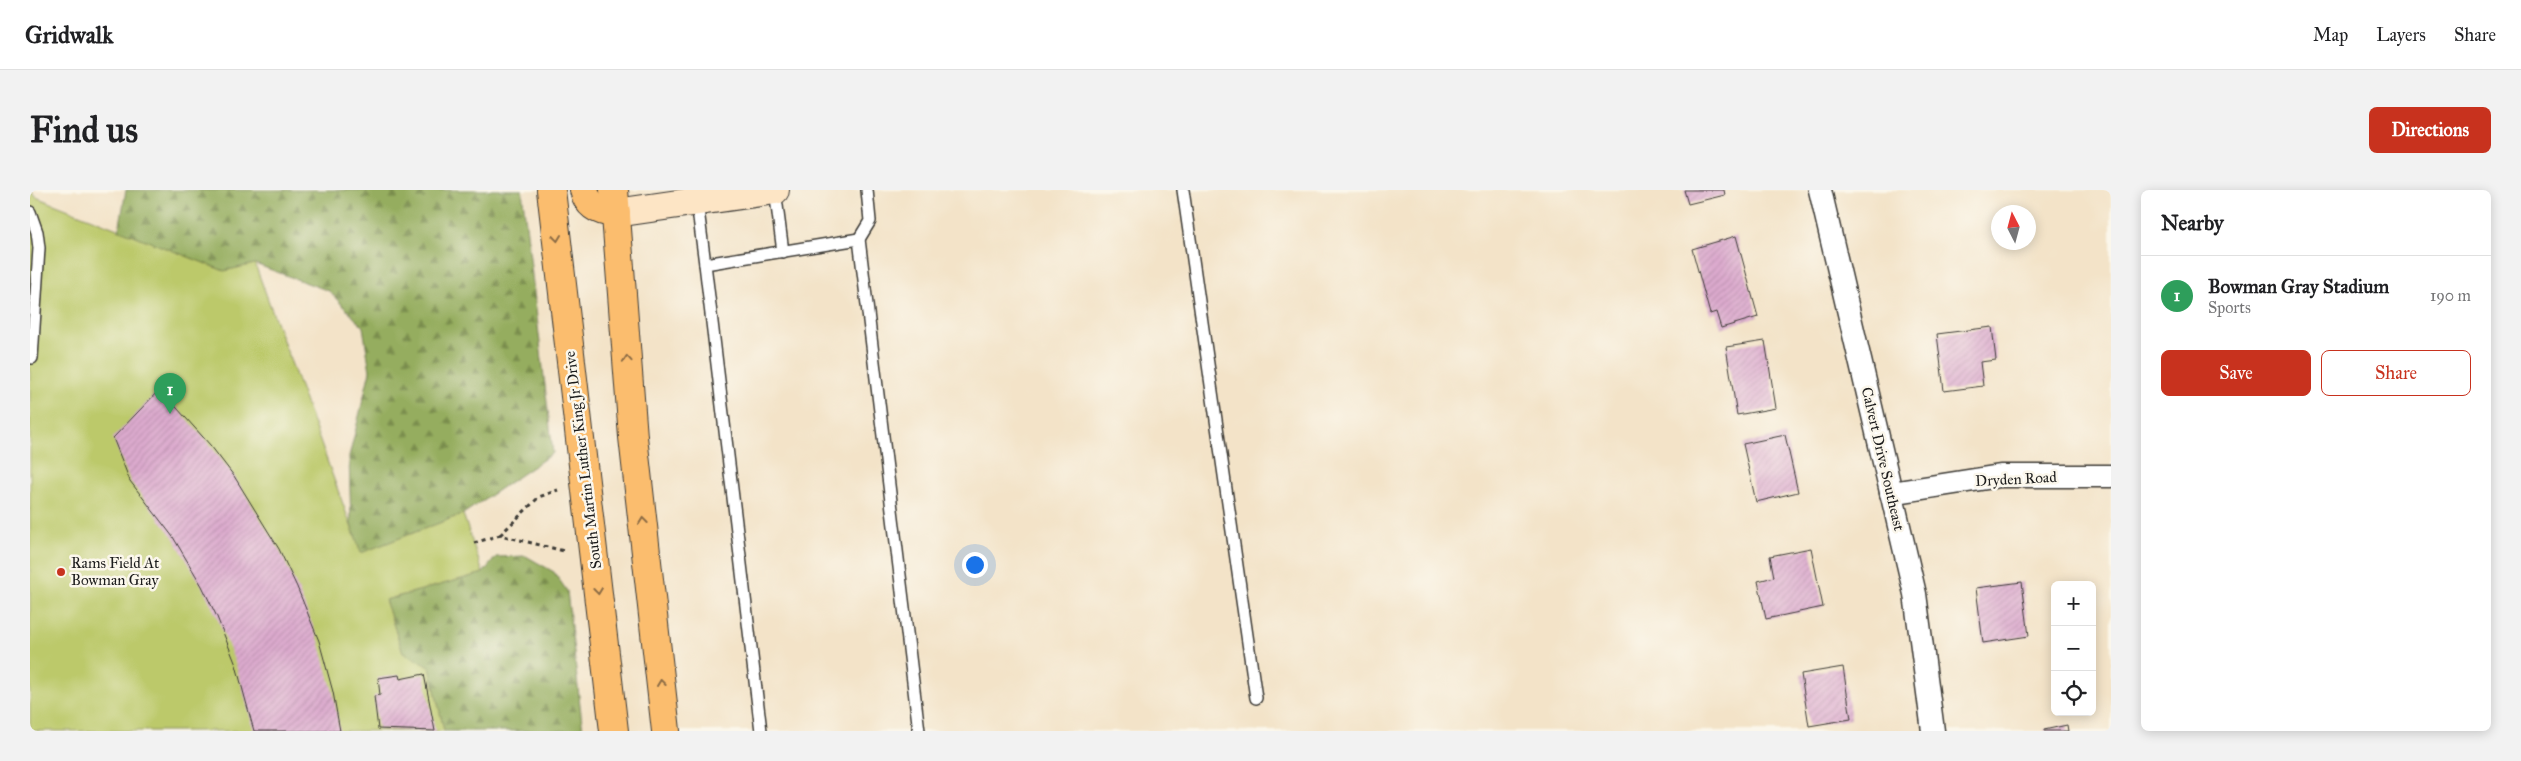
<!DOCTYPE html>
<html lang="en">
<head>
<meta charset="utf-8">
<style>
  body { margin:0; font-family:"IM FELL Great Primer",serif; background:#f2f2f2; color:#202124 }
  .controls { position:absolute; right:15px; bottom:15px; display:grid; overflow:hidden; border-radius:8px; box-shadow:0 2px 12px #0003 }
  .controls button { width:45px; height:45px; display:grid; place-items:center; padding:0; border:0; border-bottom:1px solid #e0e0e0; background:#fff; color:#202124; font:25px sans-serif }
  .compass { position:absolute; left:1961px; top:15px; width:45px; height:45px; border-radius:50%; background:#fff; box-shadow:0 2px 12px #0003; rotate:354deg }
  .you { position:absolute; left:944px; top:374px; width:18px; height:18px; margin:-12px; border:4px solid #fff; border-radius:50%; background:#1a73e8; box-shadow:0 0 0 8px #1a73e833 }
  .badge { display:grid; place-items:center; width:32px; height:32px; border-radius:50%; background:#c8321e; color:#fff; font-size:16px; font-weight:700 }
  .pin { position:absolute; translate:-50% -41px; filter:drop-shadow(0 1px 2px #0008) }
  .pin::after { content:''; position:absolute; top:26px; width:18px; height:15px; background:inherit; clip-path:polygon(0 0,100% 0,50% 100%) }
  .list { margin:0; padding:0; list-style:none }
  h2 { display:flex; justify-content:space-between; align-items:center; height:65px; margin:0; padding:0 20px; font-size:21px }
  h2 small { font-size:16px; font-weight:400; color:#757577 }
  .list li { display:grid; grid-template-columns:32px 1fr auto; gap:15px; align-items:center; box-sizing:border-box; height:80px; padding:0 20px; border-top:1px solid #e0e0e0 }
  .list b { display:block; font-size:19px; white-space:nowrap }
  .list p { margin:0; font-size:16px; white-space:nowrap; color:#757577 }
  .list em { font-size:16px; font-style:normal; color:#757577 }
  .actions { display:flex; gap:10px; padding:15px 20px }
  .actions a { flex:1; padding:11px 0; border:1px solid #c8321e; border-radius:8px; text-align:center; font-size:18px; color:#c8321e }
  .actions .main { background:#c8321e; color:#fff }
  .icon { flex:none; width:28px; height:28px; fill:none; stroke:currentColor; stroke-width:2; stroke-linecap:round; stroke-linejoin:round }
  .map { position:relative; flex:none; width:2081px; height:541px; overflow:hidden; border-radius:8px }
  header { display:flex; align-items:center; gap:30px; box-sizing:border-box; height:70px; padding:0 25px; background:#fff; border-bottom:1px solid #e0e0e0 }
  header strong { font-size:24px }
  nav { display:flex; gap:28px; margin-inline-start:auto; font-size:18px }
  .intro { display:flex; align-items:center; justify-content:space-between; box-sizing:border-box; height:120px; padding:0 30px }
  h1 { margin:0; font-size:35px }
  .button { padding:12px 22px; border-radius:8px; background:#c8321e; color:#fff; font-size:18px; font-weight:700 }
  main { display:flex; gap:30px; padding:0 30px }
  aside { flex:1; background:#fff; border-radius:8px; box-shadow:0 2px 12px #0003 }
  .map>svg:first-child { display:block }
</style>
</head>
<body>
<header>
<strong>Gridwalk</strong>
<nav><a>Map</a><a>Layers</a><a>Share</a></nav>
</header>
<div class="intro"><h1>Find us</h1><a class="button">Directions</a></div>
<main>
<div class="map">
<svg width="2081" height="541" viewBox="0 0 2081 541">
  <defs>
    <pattern id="forest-firs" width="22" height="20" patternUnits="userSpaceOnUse" patternTransform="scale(1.25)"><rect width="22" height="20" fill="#95ad5e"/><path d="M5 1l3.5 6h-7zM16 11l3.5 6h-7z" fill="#798c4d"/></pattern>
    <pattern id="building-hatch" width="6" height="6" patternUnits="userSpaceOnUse" patternTransform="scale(1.25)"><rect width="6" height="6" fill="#dcaace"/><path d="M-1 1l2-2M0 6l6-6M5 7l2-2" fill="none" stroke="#bc92b0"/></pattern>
  </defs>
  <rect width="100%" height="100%" fill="#fbf7ec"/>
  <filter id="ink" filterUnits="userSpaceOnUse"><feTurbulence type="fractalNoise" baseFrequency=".02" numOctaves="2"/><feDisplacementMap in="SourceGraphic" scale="10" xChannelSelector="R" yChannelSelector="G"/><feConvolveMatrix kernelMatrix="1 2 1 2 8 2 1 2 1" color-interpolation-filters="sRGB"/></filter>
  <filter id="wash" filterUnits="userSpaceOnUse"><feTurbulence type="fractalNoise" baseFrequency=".0096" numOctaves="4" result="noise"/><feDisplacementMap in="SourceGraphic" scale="20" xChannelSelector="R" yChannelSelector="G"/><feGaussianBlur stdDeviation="1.12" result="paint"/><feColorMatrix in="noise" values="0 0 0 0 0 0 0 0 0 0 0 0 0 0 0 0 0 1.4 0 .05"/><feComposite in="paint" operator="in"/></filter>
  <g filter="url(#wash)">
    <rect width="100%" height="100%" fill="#f3e3c8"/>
    <g fill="url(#forest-firs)" stroke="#58643d">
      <polygon points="96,0 492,0 523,263 433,324 331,363 321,335 319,267 340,181 333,137 299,101 225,74 194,81 89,40"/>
      <polygon points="496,366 524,382 537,401 553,541 414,541 400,478 373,463 355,410 453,383 466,367"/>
    </g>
    <polygon fill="#bcc96a" stroke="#6c7243" points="0,0 6,7 194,81 225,74 331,363 433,324 453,383 355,410 373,463 400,477 414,541 0,541"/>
    <g id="blocks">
      <g fill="url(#building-hatch)">
        <polygon points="1654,0 1694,0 1695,5 1658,14"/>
        <polygon points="1706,46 1728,127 1691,138 1686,122 1680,124 1662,59"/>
        <polygon points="1962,137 1966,170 1950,172 1953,196 1914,201 1907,144"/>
        <polygon points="1735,151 1746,218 1707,225 1696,157"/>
        <polygon points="130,199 181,256 204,286 249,359 267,397 289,451 303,502 310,541 224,541 206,475 187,427 172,396 143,347 100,291 83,248"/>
        <polygon points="1755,245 1768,302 1726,312 1713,254"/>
        <polygon points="1781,358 1793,417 1736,429 1728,391 1744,387 1740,366"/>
        <polygon points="1992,392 1999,446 1953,453 1946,398"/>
        <polygon points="1813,477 1821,529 1779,536 1771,484"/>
        <polygon points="394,484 405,541 348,539 344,506 350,505 348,488 369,485 370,489"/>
        <polygon points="2037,535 2038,541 2014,541 2014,540"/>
      </g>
    </g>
  </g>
  <g filter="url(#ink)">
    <use href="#blocks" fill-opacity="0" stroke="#3c3a36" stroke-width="1"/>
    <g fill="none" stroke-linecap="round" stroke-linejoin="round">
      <defs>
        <g id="lane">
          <polyline points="745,0 753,62"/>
          <polyline points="1153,0 1226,508"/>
          <polyline points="667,12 675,74"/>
          <polyline points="0,22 7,42 9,58 2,168"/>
          <polyline points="829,49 840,31 837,0"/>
          <polyline points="731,541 675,74 829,49 889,541"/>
        </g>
        <g id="street">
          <polyline points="1790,0 1885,404 1903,541"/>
          <polyline points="1861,303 1970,286 2081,286"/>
        </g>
        <polyline id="secondary" points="586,23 745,0"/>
        <g id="primary">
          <polyline points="521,0 584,541"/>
          <path d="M554,0C558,17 570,22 586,23"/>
          <polyline points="584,0 603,247 636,541"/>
        </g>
      </defs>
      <use href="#lane" stroke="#3c3a36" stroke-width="14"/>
      <use href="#street" stroke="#3c3a36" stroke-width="25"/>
      <use href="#secondary" stroke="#3c3a36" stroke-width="30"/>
      <use href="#primary" stroke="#3c3a36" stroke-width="30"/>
      <g stroke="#3c3a36" stroke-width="3" stroke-dasharray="4 4" stroke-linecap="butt">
        <polyline points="470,345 509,307 528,300"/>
        <polyline points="444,353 470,345 534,361"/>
      </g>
      <use href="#lane" stroke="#fff" stroke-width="11"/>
      <use href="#street" stroke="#fff" stroke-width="22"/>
      <use href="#secondary" stroke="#fde5c5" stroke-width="28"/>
      <use href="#primary" stroke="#fbbd6e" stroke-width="28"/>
    </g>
    <defs><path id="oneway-chevron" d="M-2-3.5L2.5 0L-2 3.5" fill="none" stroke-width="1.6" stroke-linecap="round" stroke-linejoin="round" transform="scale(1.25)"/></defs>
    <g stroke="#8c6c45">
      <use href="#oneway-chevron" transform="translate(527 48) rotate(83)"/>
      <use href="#oneway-chevron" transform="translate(597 169) rotate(-94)"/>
      <use href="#oneway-chevron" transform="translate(613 331) rotate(-97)"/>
      <use href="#oneway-chevron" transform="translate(568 401) rotate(83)"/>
      <use href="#oneway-chevron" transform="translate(631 493) rotate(-97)"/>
    </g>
  </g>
  <circle fill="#c8321e" stroke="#fbf7ec" stroke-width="2" cx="31" cy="382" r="5"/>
  <g text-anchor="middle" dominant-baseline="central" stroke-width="5" stroke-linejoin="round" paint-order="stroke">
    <g font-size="15" fill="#1c1c1c" stroke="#fbf7ec">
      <text transform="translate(1853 269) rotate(77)">Calvert Drive Southeast</text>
      <text transform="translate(553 270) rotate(-97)">South Martin Luther King Jr Drive</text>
      <text transform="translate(1986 289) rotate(-3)">Dryden Road</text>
    </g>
    <g font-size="15" fill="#1c1c1c" stroke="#fbf7ec" text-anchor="start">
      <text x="41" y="373">Rams Field At<tspan x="41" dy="17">Bowman Gray</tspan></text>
    </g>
  </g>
</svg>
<div class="controls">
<button>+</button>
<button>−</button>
<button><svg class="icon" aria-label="locate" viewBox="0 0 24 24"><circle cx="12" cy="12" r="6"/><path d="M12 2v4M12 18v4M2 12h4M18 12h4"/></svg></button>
</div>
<svg class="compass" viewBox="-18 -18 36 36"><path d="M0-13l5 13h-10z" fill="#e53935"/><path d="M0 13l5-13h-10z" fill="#757577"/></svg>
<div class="you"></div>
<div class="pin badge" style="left:140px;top:224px;background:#2e9e5b">1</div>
</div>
<aside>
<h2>Nearby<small></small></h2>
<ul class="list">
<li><span class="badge" style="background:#2e9e5b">1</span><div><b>Bowman Gray Stadium</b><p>Sports</p></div><em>190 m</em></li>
</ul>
<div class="actions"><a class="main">Save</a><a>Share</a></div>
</aside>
</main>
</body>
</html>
